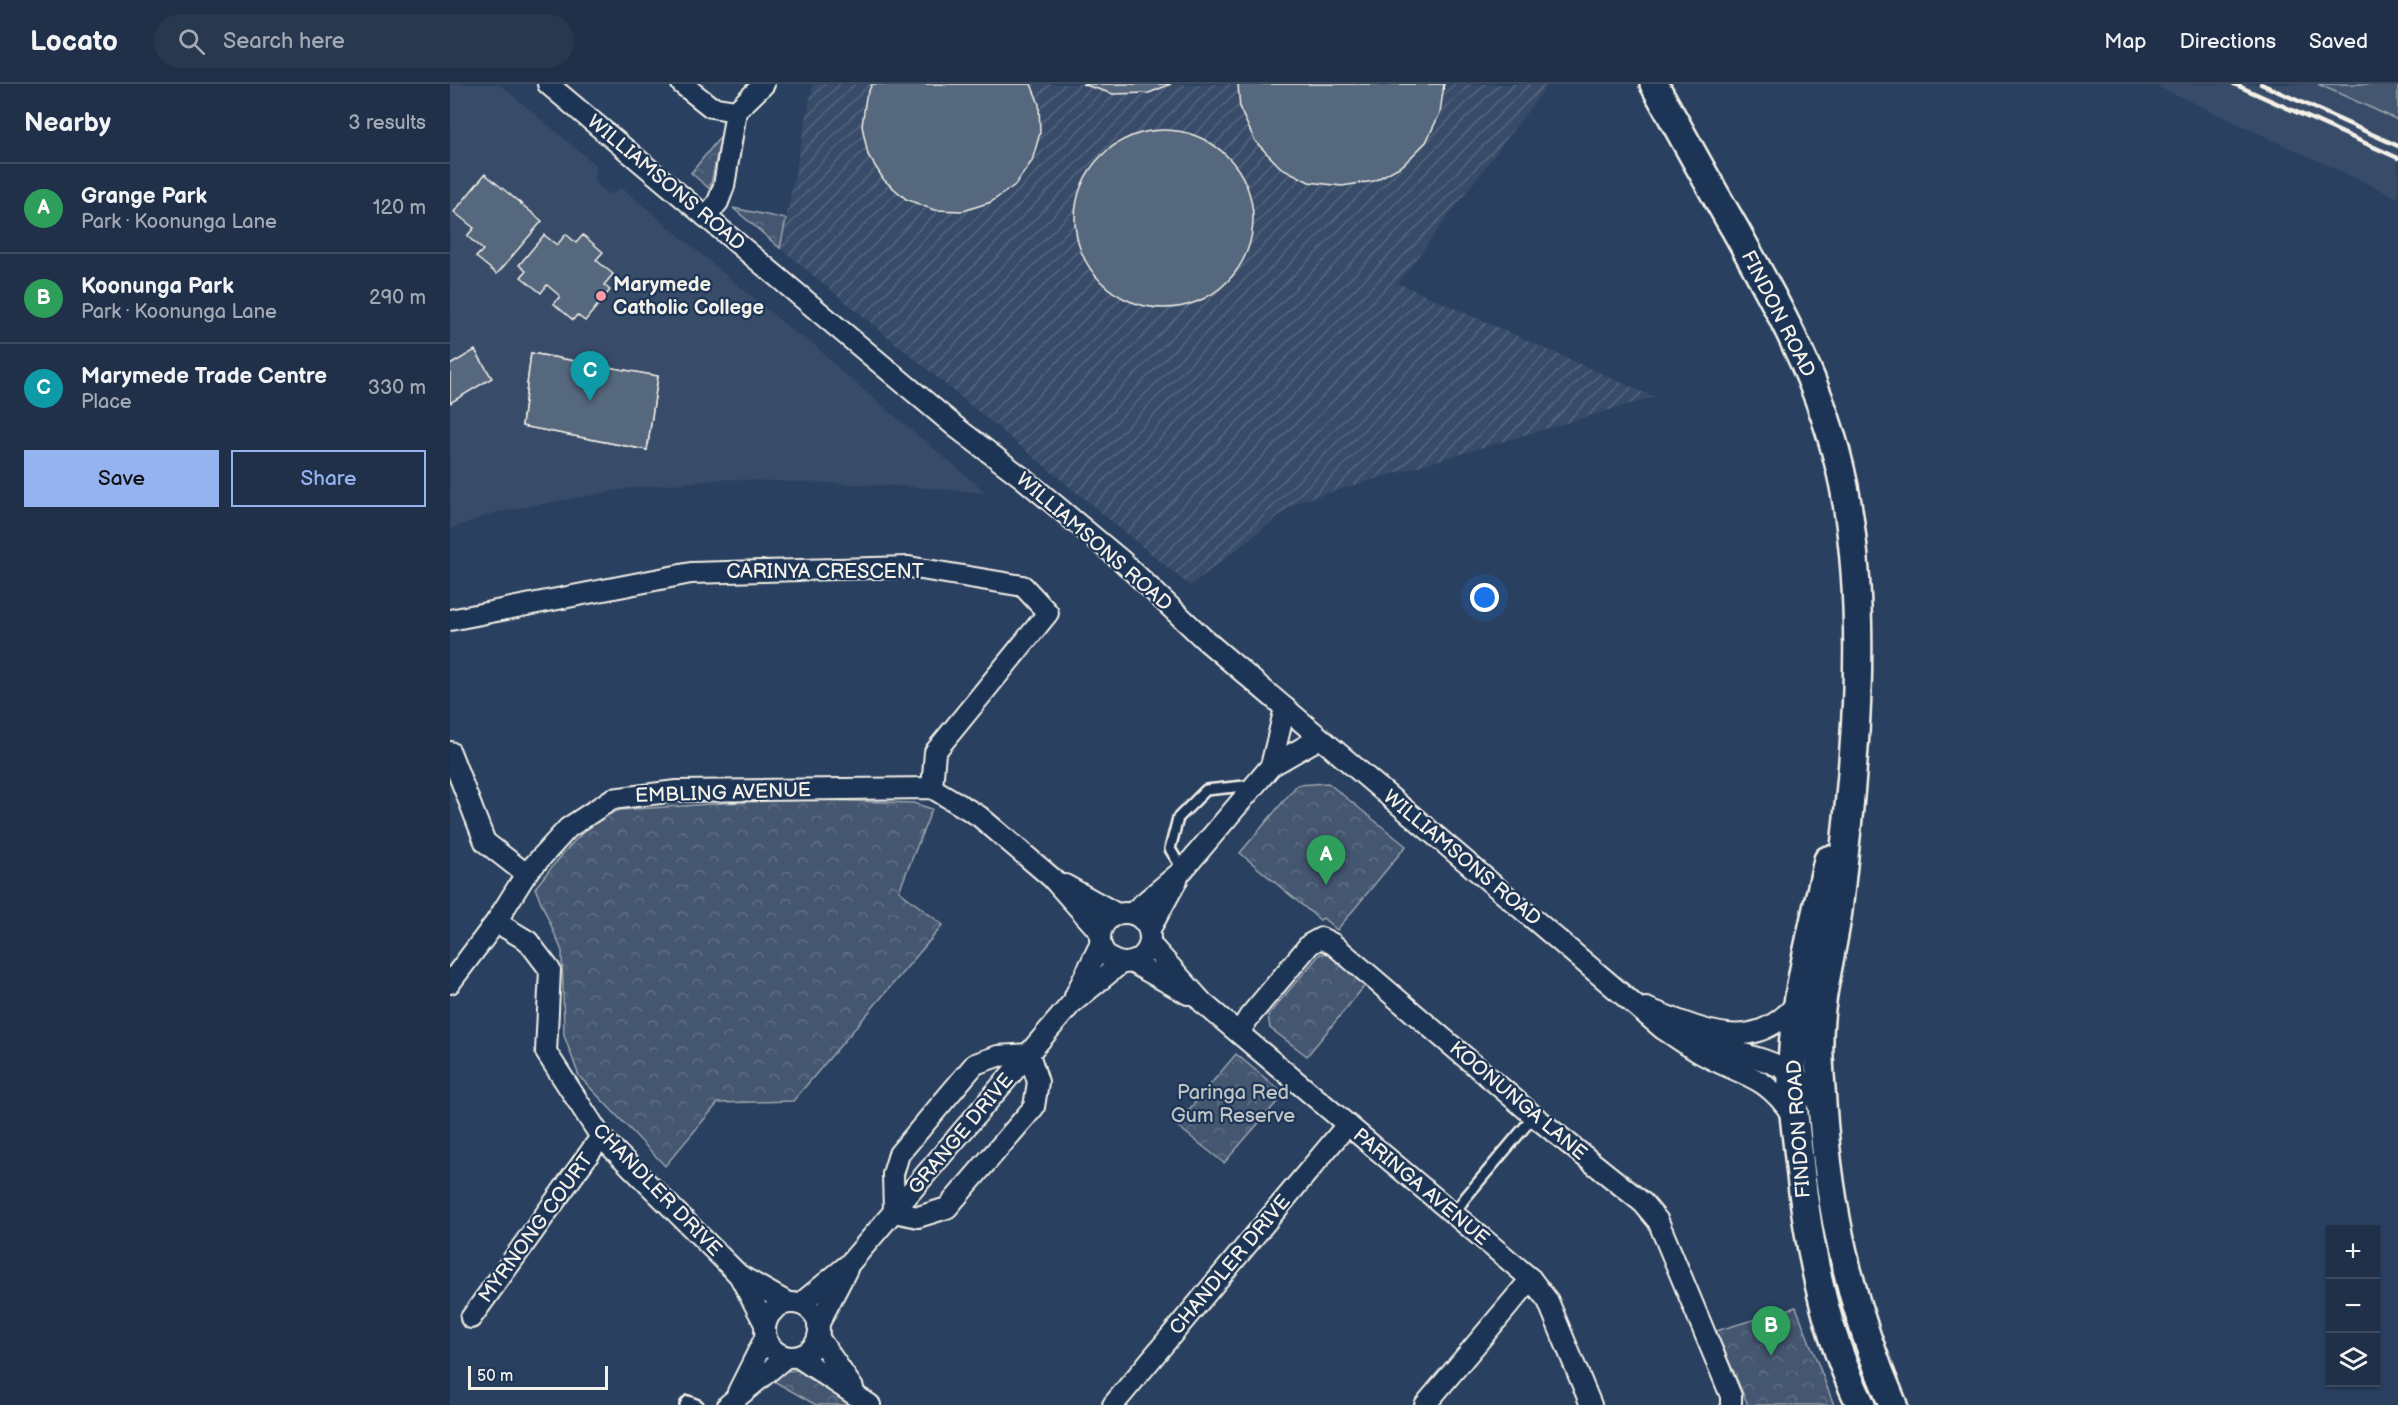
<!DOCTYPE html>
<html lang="en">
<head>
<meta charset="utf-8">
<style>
  body { margin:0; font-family:"Balsamiq Sans",sans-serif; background:#28384f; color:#f1f3f6 }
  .controls { position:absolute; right:18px; bottom:18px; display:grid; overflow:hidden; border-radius:0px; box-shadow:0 2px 4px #0004 }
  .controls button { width:54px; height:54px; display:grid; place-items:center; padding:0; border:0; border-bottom:2px solid #3d4b60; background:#203048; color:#f1f3f6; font:30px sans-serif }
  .scale { position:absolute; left:18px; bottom:15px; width:140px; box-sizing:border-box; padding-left:6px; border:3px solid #f4f1e8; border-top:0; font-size:16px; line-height:21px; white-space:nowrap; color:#f4f1e8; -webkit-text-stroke:4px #1d3557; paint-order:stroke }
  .you { position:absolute; left:1035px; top:514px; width:21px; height:21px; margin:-15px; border:4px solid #fff; border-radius:50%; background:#1a73e8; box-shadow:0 0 0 9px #1a73e833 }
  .badge { display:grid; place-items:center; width:39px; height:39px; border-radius:50%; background:#95b2f1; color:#fff; font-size:20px; font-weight:700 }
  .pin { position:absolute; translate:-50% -50px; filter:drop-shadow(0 2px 3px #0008) }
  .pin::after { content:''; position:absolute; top:32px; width:21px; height:18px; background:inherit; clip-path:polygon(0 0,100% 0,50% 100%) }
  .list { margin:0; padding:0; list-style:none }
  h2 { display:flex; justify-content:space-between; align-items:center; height:78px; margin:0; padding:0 24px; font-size:26px }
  h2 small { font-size:20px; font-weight:400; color:#a2a9b4 }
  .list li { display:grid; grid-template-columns:39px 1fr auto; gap:18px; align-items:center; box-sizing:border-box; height:90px; padding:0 24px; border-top:2px solid #3d4b60 }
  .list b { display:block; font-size:22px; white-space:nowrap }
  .list p { margin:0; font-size:20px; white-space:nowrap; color:#a2a9b4 }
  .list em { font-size:20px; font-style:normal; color:#a2a9b4 }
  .actions { display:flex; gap:12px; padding:18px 24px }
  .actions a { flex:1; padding:14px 0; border:2px solid #95b2f1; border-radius:0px; text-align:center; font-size:21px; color:#95b2f1 }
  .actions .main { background:#95b2f1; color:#111 }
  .icon { flex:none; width:33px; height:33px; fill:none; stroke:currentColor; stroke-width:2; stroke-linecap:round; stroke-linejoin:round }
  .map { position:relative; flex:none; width:1948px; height:1321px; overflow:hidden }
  header { display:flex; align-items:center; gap:36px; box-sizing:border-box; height:84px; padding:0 30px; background:#203048; border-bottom:2px solid #3d4b60 }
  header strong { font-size:28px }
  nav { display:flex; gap:33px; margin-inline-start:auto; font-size:21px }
  .search { width:420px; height:54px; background:#28384f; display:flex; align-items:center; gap:15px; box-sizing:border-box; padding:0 21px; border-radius:33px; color:#a2a9b4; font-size:22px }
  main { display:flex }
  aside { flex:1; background:#203048 }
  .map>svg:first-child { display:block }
</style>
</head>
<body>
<header>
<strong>Locato</strong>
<div class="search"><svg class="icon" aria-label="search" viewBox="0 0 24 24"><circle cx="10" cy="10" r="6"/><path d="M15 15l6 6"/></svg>Search here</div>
<nav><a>Map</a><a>Directions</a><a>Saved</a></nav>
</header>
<main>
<aside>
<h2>Nearby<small>3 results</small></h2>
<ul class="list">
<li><span class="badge" style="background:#2e9e5b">A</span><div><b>Grange Park</b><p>Park · Koonunga Lane</p></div><em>120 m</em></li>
<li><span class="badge" style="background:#2e9e5b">B</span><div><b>Koonunga Park</b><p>Park · Koonunga Lane</p></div><em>290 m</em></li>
<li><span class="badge" style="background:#0f9aa8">C</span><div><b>Marymede Trade Centre</b><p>Place</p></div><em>330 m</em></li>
</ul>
<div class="actions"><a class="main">Save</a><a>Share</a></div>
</aside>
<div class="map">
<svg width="1948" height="1321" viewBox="0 0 1948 1321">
  <defs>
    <pattern id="industrial-furrows" width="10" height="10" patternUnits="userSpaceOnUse" patternTransform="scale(1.5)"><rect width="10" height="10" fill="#374c69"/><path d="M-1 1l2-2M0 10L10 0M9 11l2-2" fill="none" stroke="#55667e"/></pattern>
    <pattern id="forest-crowns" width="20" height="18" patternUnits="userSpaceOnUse" patternTransform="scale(1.5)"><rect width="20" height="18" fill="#445771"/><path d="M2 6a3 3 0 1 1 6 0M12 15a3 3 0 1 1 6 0" fill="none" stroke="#607085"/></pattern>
  </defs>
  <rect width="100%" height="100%" fill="#2a4060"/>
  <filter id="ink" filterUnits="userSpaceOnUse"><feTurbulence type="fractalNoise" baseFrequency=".0167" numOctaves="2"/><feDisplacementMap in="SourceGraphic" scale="12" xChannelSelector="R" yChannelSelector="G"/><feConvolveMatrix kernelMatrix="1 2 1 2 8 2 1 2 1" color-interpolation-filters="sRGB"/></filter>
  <g filter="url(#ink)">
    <g fill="#374c69">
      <polygon points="0,0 49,0 147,82 144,97 151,104 161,111 171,103 344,248 366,262 392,288 537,409 450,402 275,395 181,404 43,429 0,445"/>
      <polygon points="1702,0 1868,0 1948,36 1948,114"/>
    </g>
    <polygon fill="url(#industrial-furrows)" points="363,0 1098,0 948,199 1204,313 847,418 740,502 330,164"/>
    <polygon fill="#445771" stroke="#9ca4ac" stroke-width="1.5" points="1868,0 1948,0 1948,36"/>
    <g fill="url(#forest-crowns)" stroke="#9ca4ac" stroke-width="1.5">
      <polygon points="271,52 260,105 241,89"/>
      <polygon points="283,124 336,135 330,164"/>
      <polygon points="878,699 956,762 887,846 873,834 870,836 790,769 847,701"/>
      <path d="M338,715L463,719L482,725L449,807L493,841L343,1017L268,1019L215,1082L129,992L114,951L112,867L85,804C108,776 135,737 170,726Z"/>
      <polygon points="882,868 917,899 857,972 820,944 818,931 870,870"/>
      <polygon points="786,970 834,1010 774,1079 726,1041"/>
      <polygon points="1346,1223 1384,1321 1298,1321 1266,1247"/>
      <polygon points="349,1286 374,1298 401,1321 366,1321 320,1295 334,1287"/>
    </g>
    <g fill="#56677d" stroke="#f4f1e8" stroke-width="1.5">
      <polygon points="422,0 581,0 589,20 590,49 582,77 565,101 541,118 513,127 484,126 456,115 434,96 418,71 412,42 416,13"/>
      <polygon points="632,0 721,0 699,9 663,10"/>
      <polygon points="788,0 994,0 990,29 976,58 953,81 924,97 892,102 859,98 830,83 805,57 790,25"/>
      <circle cx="714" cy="135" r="89"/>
      <polygon points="35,90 92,137 47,190 26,173 33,166 17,152 24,144 4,128"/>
      <polygon points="116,150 126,159 133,151 153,168 146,176 163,190 154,201 160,206 135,237 127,231 123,236 104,220 110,212 97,201 91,209 71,193 76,187 69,181 94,151 107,161"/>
      <polygon points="25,266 42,294 0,319 0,281"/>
      <polygon points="81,269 208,292 197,366 72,342"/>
      <polygon points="81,269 208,292 197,366 72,342"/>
    </g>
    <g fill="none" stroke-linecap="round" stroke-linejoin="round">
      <defs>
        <g id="lane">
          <polyline points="733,786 720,765 728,734 756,706 804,701"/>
          <polyline points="1004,1130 1015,1114 1084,1032"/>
          <polyline points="235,1321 238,1317 248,1321"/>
        </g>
        <g id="street">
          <path d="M98,0L507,344L574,395L672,477L754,555L1213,945C1226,953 1239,963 1252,970C1291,992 1316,990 1342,1031"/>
          <polyline points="232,0 261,23 286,27"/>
          <polyline points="256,133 268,118 274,102 286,27 314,0"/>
          <polyline points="0,536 241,489 459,483 573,502 598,529 485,668 482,704"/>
          <polyline points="0,668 35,758 76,790"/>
          <polyline points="821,682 835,624"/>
          <polyline points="615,801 667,830"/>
          <circle cx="675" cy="854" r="25"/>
          <polyline points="682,829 733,786 821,682 870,654"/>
          <polyline points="46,838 78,857 100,886 96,968 151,1053 289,1191 338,1219"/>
          <polyline points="700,845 727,796"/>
          <polyline points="701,861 753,919 1081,1195 1098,1217 1141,1321"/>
          <polyline points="683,879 738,910"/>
          <polyline points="0,899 46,838 76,790 118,744 162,715 226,707 482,704 529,732 602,794 650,848"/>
          <polyline points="625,912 650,861"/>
          <path d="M1196,924C1253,945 1302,974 1348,918"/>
          <polyline points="789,949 799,933 860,860 871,854 883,860 1084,1032 1193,1119 1208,1137 1281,1312 1281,1321"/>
          <path d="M1246,953C1293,977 1346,969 1370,1025"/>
          <polygon points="579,970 588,998 584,1023 497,1124 468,1133 444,1128 443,1090 449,1070 525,980 548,972"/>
          <polyline points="289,1191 315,1240"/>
          <circle cx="342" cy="1246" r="27"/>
          <polyline points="350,1220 399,1180 621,920 670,880"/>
          <polyline points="21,1234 151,1053"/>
          <polyline points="368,1241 397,1185"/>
          <polyline points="368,1253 403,1304"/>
          <polyline points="348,1273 420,1321"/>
          <polyline points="288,1308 315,1254"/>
          <polyline points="278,1321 336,1273"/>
          <polyline points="663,1321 897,1041"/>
          <polyline points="975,1321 1081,1195"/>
        </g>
        <g id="secondary">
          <path d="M1204,0C1231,49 1257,97 1285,145C1335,235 1380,316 1397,419C1419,554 1403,692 1388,827C1382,870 1369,913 1369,957C1368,978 1371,999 1372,1019C1379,1127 1400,1221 1443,1321"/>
          <path d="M1378,776C1363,845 1343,916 1342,988C1341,1016 1346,1046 1349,1074C1358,1158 1373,1245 1411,1321"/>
        </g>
      </defs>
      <use href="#lane" stroke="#f4f1e8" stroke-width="14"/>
      <use href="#street" stroke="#f4f1e8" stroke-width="24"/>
      <use href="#secondary" stroke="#f4f1e8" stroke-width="32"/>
      <use href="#lane" stroke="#1d3557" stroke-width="9"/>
      <use href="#street" stroke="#1d3557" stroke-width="20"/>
      <use href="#secondary" stroke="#1d3557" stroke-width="27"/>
      <g stroke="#f4f1e8" stroke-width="4.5">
        <polyline points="1784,0 1948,74"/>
        <polyline points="1811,0 1948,62"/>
      </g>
    </g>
  </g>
  <circle fill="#ff9aa2" stroke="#1d3557" stroke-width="2" cx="151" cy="212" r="6"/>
  <g text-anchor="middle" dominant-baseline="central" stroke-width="4.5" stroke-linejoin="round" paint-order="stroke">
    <g font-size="20" fill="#f4f1e8" stroke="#1d3557">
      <text transform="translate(216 99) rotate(40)">WILLIAMSONS ROAD</text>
      <text transform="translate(1328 230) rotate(63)">FINDON ROAD</text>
      <text transform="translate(644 458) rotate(41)">WILLIAMSONS ROAD</text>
      <text x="375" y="488">CARINYA CRESCENT</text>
      <text transform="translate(273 709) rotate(-2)">EMBLING AVENUE</text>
      <text transform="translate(1012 774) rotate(40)">WILLIAMSONS ROAD</text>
      <text transform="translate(1068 1017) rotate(40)">KOONUNGA LANE</text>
      <text transform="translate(1349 1045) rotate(-94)">FINDON ROAD</text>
      <text transform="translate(511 1050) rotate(-50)">GRANGE DRIVE</text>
      <text transform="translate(971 1103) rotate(40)">PARINGA AVENUE</text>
      <text transform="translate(207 1106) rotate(46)">CHANDLER DRIVE</text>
      <text transform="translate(86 1144) rotate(-54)">MYRNONG COURT</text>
      <text transform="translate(780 1181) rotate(-50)">CHANDLER DRIVE</text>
    </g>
    <g font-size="20" font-weight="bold" fill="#f4f1e8" stroke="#1d3557" text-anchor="start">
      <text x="163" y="201">Marymede<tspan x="163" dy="23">Catholic College</tspan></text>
    </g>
    <g font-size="20" fill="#bfc3c4" stroke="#1d3557">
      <text x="783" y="1009">Paringa Red<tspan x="783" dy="23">Gum Reserve</tspan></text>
    </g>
  </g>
</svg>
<div class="controls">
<button>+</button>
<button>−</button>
<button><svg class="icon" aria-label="layers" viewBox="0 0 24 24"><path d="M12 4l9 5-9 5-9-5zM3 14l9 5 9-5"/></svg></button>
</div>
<div class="scale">50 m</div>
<div class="you"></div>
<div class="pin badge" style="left:876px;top:801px;background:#2e9e5b">A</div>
<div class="pin badge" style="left:1321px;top:1272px;background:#2e9e5b">B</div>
<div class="pin badge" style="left:140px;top:317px;background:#0f9aa8">C</div>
</div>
</main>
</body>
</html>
